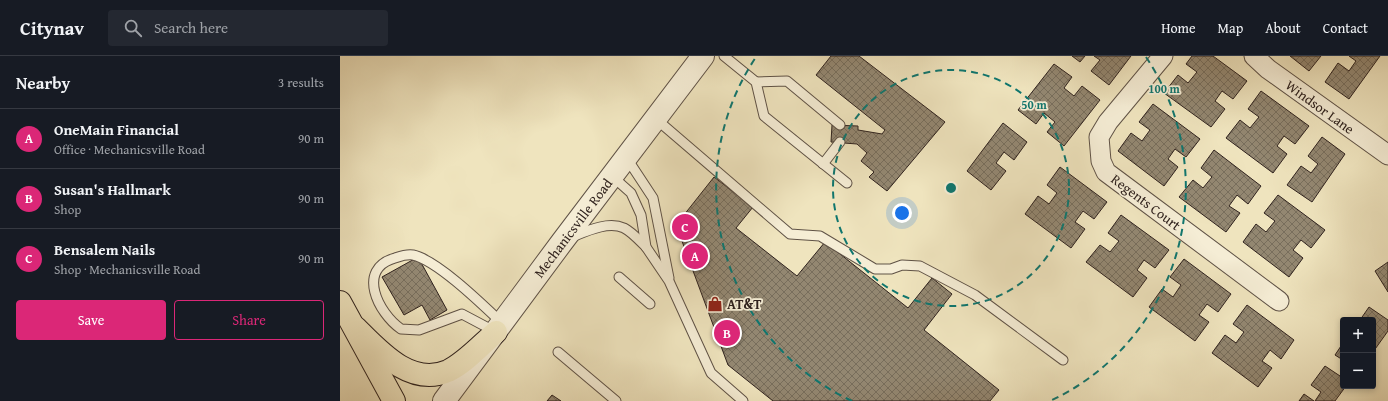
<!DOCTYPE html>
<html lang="en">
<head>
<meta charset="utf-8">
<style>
  body { margin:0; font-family:"Gentium Book Plus",serif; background:#242831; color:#f1f3f6 }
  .controls { position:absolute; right:12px; bottom:12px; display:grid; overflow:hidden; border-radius:4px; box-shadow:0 2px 6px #0003 }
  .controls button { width:36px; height:36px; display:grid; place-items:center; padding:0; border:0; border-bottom:1px solid #363941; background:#171b24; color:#f1f3f6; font:20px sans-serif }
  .you { position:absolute; left:562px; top:157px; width:14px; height:14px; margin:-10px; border:3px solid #fff; border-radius:50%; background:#1a73e8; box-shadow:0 0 0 6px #1a73e833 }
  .badge { display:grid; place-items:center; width:26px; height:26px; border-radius:50%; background:#db2777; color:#fff; font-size:13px; font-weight:700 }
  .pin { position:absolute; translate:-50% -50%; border:2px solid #fff; box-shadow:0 1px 4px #0006 }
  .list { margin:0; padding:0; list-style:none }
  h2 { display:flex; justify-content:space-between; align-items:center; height:52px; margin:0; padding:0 16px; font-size:17px }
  h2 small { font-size:13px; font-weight:400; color:#9ea1a6 }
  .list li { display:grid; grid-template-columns:26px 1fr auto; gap:12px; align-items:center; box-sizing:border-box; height:60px; padding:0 16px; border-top:1px solid #363941 }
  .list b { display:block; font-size:15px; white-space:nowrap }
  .list p { margin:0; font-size:13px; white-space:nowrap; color:#9ea1a6 }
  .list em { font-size:13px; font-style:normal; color:#9ea1a6 }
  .actions { display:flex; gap:8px; padding:12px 16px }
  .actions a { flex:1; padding:9px 0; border:1px solid #db2777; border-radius:4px; text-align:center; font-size:14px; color:#db2777 }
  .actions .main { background:#db2777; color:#fff }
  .icon { flex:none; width:22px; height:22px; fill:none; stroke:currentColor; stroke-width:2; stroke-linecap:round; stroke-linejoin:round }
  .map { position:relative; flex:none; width:1048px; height:345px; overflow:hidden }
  header { display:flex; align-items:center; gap:24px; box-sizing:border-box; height:56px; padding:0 20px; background:#171b24; border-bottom:1px solid #363941 }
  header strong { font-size:19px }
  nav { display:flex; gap:22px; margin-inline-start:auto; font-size:14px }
  .search { width:280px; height:36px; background:#242831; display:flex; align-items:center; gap:10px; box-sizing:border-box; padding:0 14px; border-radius:4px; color:#9ea1a6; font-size:15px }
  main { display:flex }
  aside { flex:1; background:#171b24 }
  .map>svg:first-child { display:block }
</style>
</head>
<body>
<header>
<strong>Citynav</strong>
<div class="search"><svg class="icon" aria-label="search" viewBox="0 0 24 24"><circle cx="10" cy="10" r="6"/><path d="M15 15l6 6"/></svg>Search here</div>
<nav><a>Home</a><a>Map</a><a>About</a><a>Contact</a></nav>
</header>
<main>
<aside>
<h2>Nearby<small>3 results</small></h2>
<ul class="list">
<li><span class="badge">A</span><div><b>OneMain Financial</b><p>Office · Mechanicsville Road</p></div><em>90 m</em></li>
<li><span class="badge">B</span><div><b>Susan's Hallmark</b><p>Shop</p></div><em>90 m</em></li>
<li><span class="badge">C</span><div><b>Bensalem Nails</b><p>Shop · Mechanicsville Road</p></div><em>90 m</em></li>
</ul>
<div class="actions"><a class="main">Save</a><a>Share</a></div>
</aside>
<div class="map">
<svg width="1048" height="345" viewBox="0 0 1048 345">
  <defs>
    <pattern id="building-cross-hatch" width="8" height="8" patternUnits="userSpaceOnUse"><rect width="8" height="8" fill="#938771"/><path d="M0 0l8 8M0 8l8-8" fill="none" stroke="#786e5c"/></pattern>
  </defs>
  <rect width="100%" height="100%" fill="#efe4be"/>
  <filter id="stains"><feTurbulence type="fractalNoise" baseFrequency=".005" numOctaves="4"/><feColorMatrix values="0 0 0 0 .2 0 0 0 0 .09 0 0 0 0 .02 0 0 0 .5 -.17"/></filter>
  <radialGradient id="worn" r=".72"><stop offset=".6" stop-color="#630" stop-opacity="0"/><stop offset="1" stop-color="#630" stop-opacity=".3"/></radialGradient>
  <g fill="url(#building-cross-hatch)" stroke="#2f221e">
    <polygon points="491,0 519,0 605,66 547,135 529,121 534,116 521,105 527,97 517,88 491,86 492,69 518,70 518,74 542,78 545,74 476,19"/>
    <polygon points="732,0 745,0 740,6"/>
    <polygon points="754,0 791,0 769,29 751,15 760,4"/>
    <polygon points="852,0 873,0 907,25 893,43 882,35 875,45 885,53 871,71 824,37 838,19 848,27 857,16 846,8"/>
    <polygon points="950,0 981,0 969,15"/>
    <polygon points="1009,0 1040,0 1009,43 985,26 998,7 1009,15 1016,5"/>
    <polygon points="714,8 732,21 724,32 734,40 742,30 760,44 724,90 707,76 715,66 704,57 696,68 678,54"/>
    <polygon points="921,35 969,70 955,88 944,80 937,90 947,98 933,117 886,82 900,64 910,72 919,61 908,53"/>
    <polygon points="813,48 860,83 846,101 835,93 828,103 838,111 824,130 778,95 791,77 802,85 810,74 799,66"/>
    <polygon points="663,67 687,86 674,104 664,96 656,107 666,115 651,134 627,115"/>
    <polygon points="982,81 1005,98 972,146 947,129 961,110 971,117 978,108 968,100"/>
    <polygon points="874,94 921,130 908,148 897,139 889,150 900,157 886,176 839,141 853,124 863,132 872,121 861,112"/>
    <polygon points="720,111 767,146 754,163 743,155 735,166 745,173 731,192 685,158 698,140 709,148 717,137 707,129"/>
    <polygon points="374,121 413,151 396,172 457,220 485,186 568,252 592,222 612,238 584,274 659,334 650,345 433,345 388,309 336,169"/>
    <polygon points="938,139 985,174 971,192 961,184 953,194 963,202 949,221 903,186 916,168 926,176 935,165 924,157"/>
    <polygon points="781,159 829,194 815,212 804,204 797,214 807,222 793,241 746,206 760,189 770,196 779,185 768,177"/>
    <polygon points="78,201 107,254 90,264 82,249 64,259 42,221"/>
    <polygon points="844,203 891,238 878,256 867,248 859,259 869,266 855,285 809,251 822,233 833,241 841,229 830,221"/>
    <polygon points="1048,206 1048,236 1035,215"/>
    <polygon points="907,249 954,284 941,303 930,294 922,305 932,312 918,331 872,297 885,279 896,287 904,276 893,268"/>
    <polygon points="1029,251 1048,264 1048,275 1033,296 1033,264 1020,264"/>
    <polygon points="1003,287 1003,304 995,299"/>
    <polygon points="985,310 1003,322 1003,330 1006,330 995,345 975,345 981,336 971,329"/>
    <polygon points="964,338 974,345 959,345"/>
    <polygon points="212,339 221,345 207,345"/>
  </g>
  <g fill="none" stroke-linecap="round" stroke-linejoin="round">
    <defs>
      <g id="service">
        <polyline points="384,0 416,26 424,60 507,127"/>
        <polyline points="416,26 447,25 500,69"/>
        <polyline points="316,63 450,178 480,180 535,213 551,213 562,209 580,210 635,239 723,304"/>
        <polyline points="286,101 313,142 329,222"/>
        <polyline points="483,108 500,86"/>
        <polyline points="272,120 291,137 301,159 306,191 329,225 371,317 403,345"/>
        <path d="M232,181C247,175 268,165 284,172C292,176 300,185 306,191"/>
        <polyline points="279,221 310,248"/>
        <path d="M156,276L122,258L79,274L61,273C38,257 16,213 55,202C61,200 66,198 73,199C97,204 143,249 162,267"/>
        <polyline points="218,296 276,345"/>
      </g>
      <g id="minor">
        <polyline points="823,0 768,66 759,81 761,105 766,116 939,245"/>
        <polyline points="914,0 928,13 1048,99"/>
      </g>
      <polyline id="tertiary" points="104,345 222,186 363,0"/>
      <g id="primary">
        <polyline points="0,246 54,345"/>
        <path d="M16,272C40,296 71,331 108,315C125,307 141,289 156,276"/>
      </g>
    </defs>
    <use href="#service" stroke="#5f5246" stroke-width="11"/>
    <use href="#minor" stroke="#5f5246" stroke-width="21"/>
    <use href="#tertiary" stroke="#5f5246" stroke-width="24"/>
    <use href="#primary" stroke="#2f221e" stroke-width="24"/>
    <use href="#service" stroke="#f5edd5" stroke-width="9"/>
    <use href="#minor" stroke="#f5edd5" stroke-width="19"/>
    <use href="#tertiary" stroke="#f5edd5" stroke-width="22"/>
    <use href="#primary" stroke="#efe4be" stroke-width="22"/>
  </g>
  <g fill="none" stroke="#0f766e" stroke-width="2" stroke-dasharray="7 5">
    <circle cx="611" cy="132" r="118"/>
    <path d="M512 345A235 235 0 0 1 416 1M806 1A235 235 0 0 1 710 345"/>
  </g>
  <defs>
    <symbol id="shop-bare" viewBox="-9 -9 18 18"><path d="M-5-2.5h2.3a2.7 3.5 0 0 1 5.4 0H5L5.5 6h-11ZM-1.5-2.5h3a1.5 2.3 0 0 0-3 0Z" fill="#8f2418" stroke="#f5edd5" stroke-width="2.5" paint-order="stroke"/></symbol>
  </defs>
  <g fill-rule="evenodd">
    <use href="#shop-bare" x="364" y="237" width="22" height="22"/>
  </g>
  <g text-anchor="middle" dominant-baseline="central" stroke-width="3.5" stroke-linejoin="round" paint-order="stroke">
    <g font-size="14" fill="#2f221e" stroke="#f5edd5">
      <text transform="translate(980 51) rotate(36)">Windsor Lane</text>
      <text transform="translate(806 146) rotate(37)">Regents Court</text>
      <text transform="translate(233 172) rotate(-53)">Mechanicsville Road</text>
    </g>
    <g font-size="14" font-weight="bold" fill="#2f221e" stroke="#f5edd5" text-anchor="start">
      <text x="387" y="248">AT&amp;T</text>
    </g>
  </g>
  <circle cx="611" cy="132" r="6" fill="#0f766e" stroke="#f5edd5" stroke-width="2"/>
  <g font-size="12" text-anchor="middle" font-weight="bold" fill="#0f766e" stroke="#f5edd5" stroke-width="3.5" stroke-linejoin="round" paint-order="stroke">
    <text x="824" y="37">100 m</text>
    <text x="694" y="53">50 m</text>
  </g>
  <rect width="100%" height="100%" filter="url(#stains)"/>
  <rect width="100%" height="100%" fill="url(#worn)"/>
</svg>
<div class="controls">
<button>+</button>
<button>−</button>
</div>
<div class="you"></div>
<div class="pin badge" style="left:355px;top:200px">A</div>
<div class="pin badge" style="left:387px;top:277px">B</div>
<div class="pin badge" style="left:345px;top:171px">C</div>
</div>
</main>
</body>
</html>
